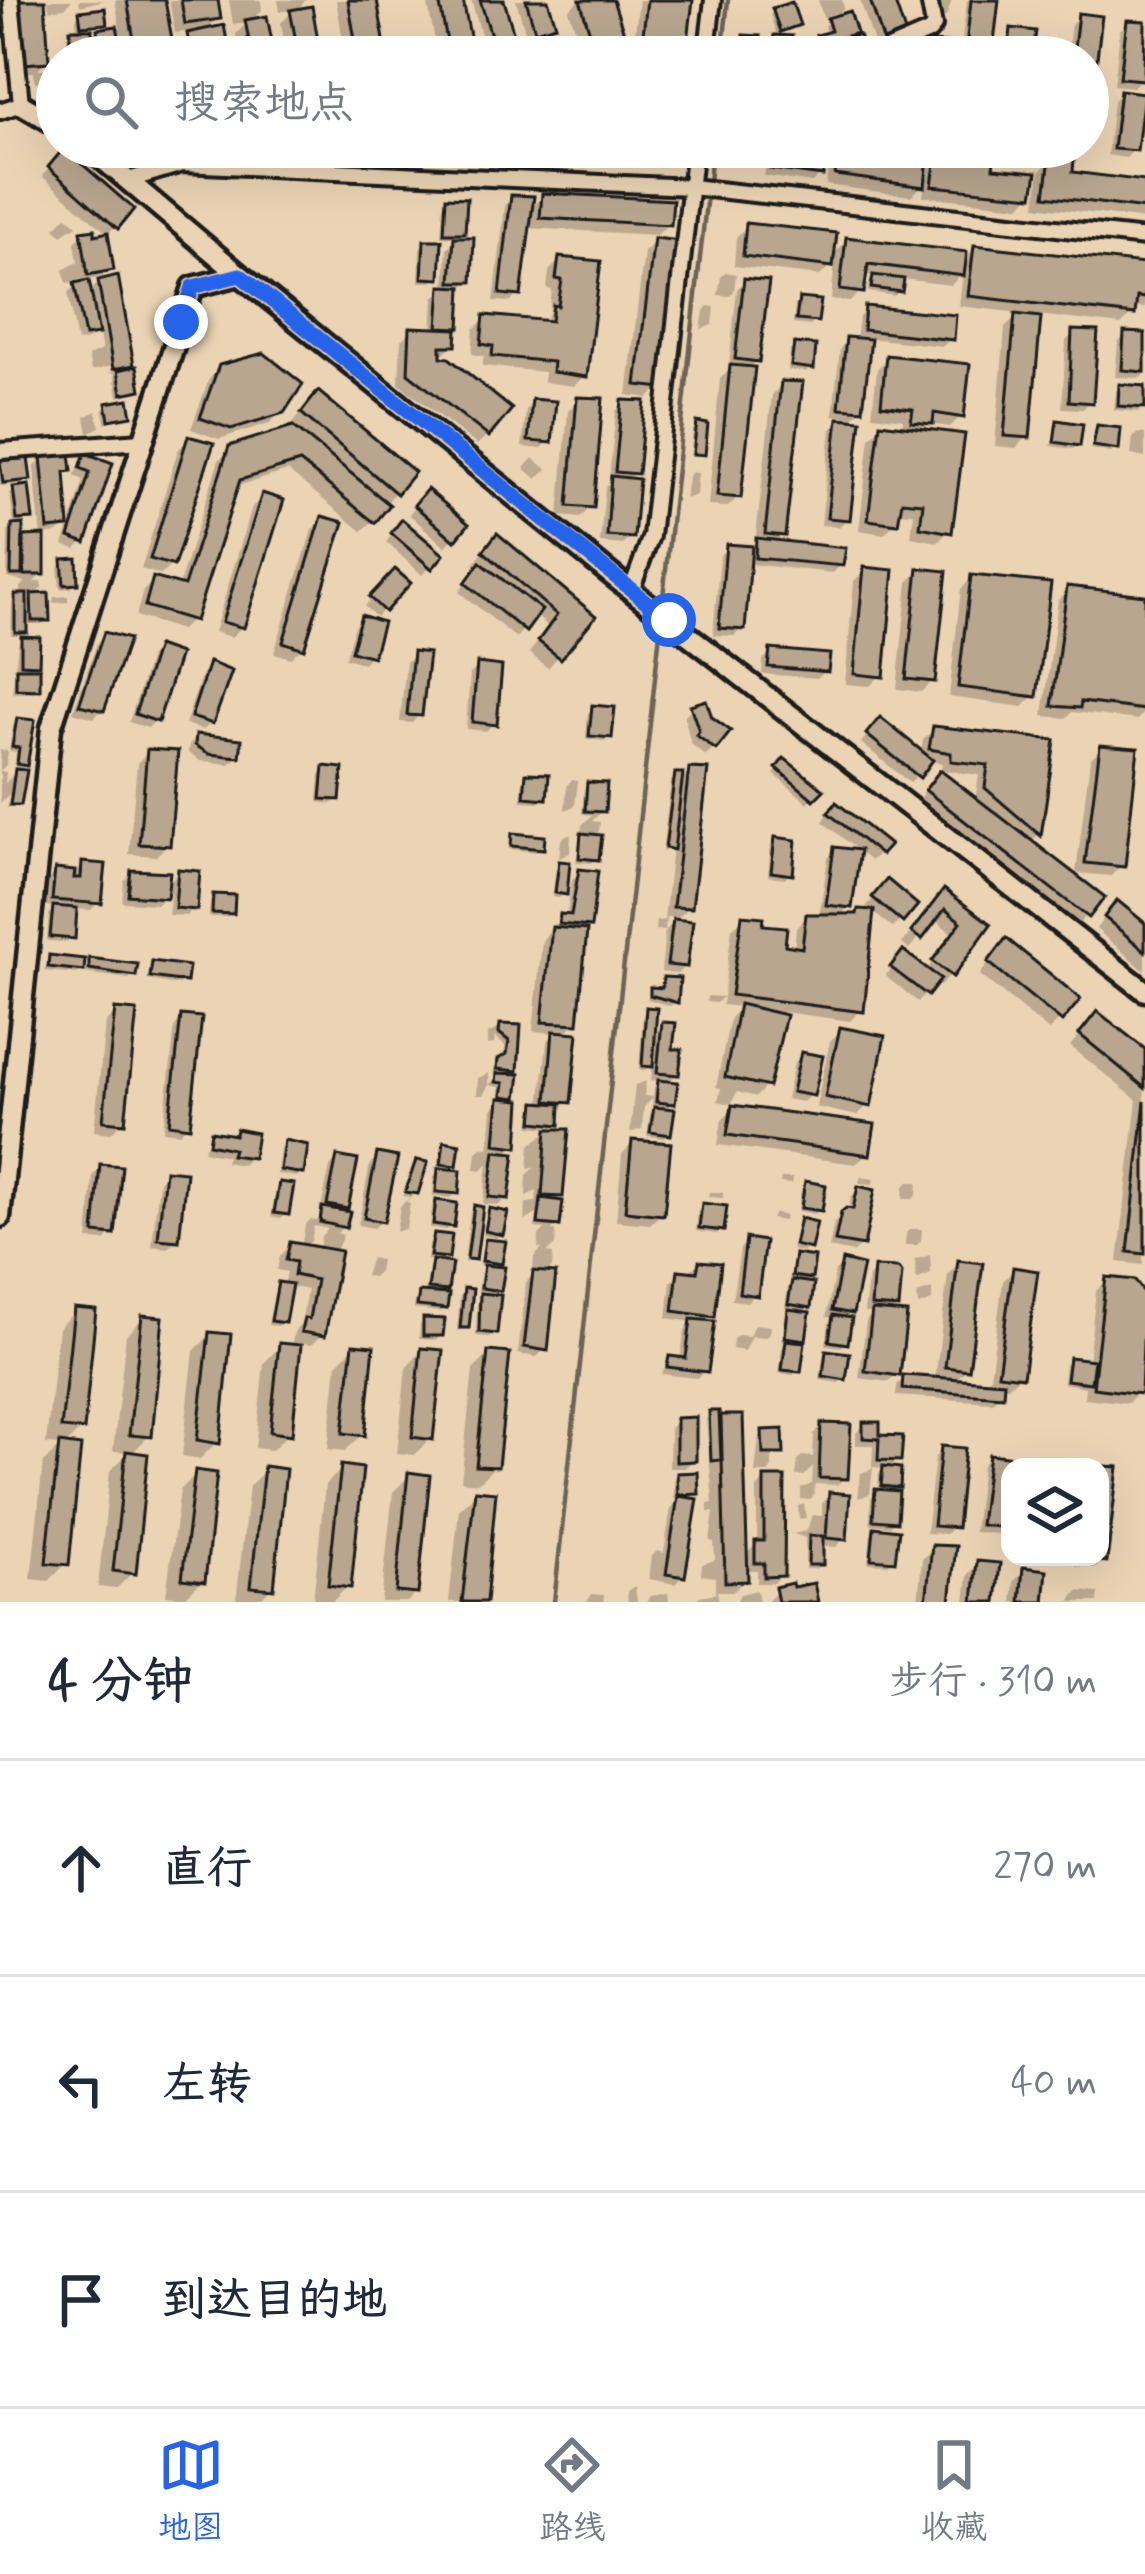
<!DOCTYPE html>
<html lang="zh">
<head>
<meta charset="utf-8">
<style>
  body { margin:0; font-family:Mynerve,"LXGW WenKai TC",sans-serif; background:#f6f6f7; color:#1f2937 }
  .controls { position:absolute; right:36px; bottom:36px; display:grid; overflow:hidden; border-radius:24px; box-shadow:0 12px 48px #0002 }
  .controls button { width:108px; height:108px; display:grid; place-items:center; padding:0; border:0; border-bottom:3px solid #e0e1e3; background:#fff; color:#1f2937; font:60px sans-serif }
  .stop { position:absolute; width:36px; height:36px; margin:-27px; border:9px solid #2563eb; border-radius:50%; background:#fff }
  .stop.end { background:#2563eb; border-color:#fff; box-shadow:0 3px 12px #0008 }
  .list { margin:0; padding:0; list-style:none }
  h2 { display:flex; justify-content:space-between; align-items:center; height:156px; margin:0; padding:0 48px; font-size:51px }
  h2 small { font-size:39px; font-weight:400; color:#747a83 }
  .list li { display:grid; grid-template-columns:78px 1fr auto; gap:36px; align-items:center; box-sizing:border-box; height:216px; padding:0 48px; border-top:3px solid #e0e1e3 }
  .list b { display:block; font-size:45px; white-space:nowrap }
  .list em { font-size:39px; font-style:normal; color:#747a83 }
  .icon { flex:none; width:66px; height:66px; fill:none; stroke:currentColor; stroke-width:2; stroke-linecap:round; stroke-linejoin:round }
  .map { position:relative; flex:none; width:1145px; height:1602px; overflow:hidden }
  .search { position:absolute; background:#fff; box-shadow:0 12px 48px #0002; left:36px; right:36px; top:36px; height:132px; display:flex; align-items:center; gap:30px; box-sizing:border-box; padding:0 42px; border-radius:66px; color:#747a83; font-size:45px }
  .sheet { height:804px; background:#fff }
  nav { display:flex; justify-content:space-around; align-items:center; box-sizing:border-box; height:168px; border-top:3px solid #e0e1e3; background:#fff; font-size:33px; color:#747a83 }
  nav a { display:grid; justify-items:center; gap:6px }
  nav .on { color:#2563eb }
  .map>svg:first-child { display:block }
</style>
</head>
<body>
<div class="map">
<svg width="1145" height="1602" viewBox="0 0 1145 1602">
  <rect width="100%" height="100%" fill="#ebd4b4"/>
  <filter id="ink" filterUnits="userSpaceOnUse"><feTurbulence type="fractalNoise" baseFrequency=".00833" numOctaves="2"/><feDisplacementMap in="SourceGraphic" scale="24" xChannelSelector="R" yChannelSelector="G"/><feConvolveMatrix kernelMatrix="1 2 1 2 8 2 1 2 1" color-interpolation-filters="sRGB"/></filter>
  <g filter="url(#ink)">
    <g fill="#0003" fill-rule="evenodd">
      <polygon points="9,0 42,0 46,61 38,69 55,68 51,81 35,82 34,72 14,73"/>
      <polygon points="48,0 72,0 65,8 49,10"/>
      <polygon points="105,0 80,6 79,1 80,0"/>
      <polygon points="115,0 161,0 172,57 94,57 91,43 67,43 67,36 77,32 76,18 81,14 104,23 89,28 89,42 99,32 120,28"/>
      <polygon points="169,0 215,0 218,18 203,33 227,57 179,57 178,47 194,31 175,33"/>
      <polygon points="229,0 261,0 262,10 251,22 272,57 240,57 236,34 248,22 233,24"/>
      <polygon points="278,0 306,0 295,12 318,57 287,57 281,23 295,9 280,12"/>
      <polygon points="336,0 374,0 384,57 346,57"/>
      <polygon points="427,0 460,0 471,57 438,57"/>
      <polygon points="471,0 501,0 512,37 504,45 486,51"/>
      <polygon points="516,0 545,0 553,24 545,32 527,37"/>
      <polygon points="579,0 610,0 629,57 584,57 569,10"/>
      <polygon points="639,0 690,0 683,57 632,57"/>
      <polygon points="818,0 842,0 844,8 832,20 853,32 842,44 860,57 818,57 828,43 815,47 813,43 827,35 824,26 836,13 823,17"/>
      <polygon points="860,0 891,0 896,45 877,52"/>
      <polygon points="937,0 952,0 946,17 935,16"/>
      <polygon points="967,0 996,0 990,50 983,57 960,55"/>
      <polygon points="774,11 796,24 776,34 770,15"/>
      <polygon points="1079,17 1092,73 1088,77 1088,57 1067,57 1071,24"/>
      <polygon points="1128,23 1145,24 1141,79 1133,87 1114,85 1120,30"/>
      <polygon points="1012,31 1030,48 1026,53 1005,51"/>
      <polygon points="775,38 787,57 766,57 767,46"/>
      <polygon points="541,41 566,57 536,57 533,48"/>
      <polygon points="519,47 522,57 495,57 499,53"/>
      <polygon points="57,84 57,103 56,97 47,98 46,89"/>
      <polygon points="1121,93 1134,150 1126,158 1107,155 1113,101"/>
      <polygon points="102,147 122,147 113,156"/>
      <polygon points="137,147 185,148 237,147 236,155 228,163 189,162 189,148 177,160 137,158"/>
      <polygon points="245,147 293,147 292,157 284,165 245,163"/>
      <polygon points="341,147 341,160 333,168 299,166 302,147"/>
      <polygon points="367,147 383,147 375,154 369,154"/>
      <polygon points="541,147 581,147 573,157 540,155"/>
      <polygon points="599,147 680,147 662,167 605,165 598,155"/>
      <polygon points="746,147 751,147 748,160 743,160"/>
      <polygon points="770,147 824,147 820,175 812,183 764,176"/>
      <polygon points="840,150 924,173 937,159 989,171 1030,195 1020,206 923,196 925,183 911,196 826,185 829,161"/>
      <polygon points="64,152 130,209 108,234 42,176"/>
      <polygon points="1051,160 1070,175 1145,184 1145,220 1036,206 1040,171"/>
      <polygon points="543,196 668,224 657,235 527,228 518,294 511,302 494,301 505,206 512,198 529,211"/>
      <polygon points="447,201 462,232 458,237 441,236 443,205"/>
      <polygon points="67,216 77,225 62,235 55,228"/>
      <polygon points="747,226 832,256 847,240 968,255 976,248 1145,267 1145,308 1133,307 1132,314 1121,325 1038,315 1027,437 1016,448 995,446 1005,328 1020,313 959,306 963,273 951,285 901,279 895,296 868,292 869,283 876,276 863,275 861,291 850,302 831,300 835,261 820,276 734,266 736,237"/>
      <polygon points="83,234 111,269 103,277 86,280 88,294 99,282 130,364 126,368 126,363 91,371 88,356 102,350 98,330 88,340 77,342 68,293 82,279 67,283 63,270 78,262 75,242"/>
      <polygon points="455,240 469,281 461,289 453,344 437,360 487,435 477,445 399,384 401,340 412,330 432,331 434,297 445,289 447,248"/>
      <polygon points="655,242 660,387 649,398 627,395 644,252"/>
      <polygon points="425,243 437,277 432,282 419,282 420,248"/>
      <polygon points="560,260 585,375 574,386 543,382 544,372 482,366 484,356 472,354 474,329 485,318 543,323 549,313 552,290 547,289 549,271"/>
      <polygon points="725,272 736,274 734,291 730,296 718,295 721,277"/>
      <polygon points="745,281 757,361 747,370 739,496 728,507 708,506 720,379 733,366 729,366 737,289"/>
      <polygon points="800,301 815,321 810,326 793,324 795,305"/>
      <polygon points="708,306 715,307 713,325 701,329 704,311"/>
      <polygon points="867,309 951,339 943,346 868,338 861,409 848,422 847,519 839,527 821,525 831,429 844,416 833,415 840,348 848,340 856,341 859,317"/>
      <polygon points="1074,333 1090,402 1083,409 1062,408 1066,341"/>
      <polygon points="1125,335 1145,336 1145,374 1140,378 1115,377 1118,343"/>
      <polygon points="795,346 811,367 806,372 788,370 790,351"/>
      <polygon points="887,358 961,416 950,427 929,424 921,432 949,531 938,542 911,537 914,513 897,512 895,523 884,534 859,530 870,437 881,426 902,429 903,419 872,415 877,369"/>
      <polygon points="220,368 282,411 270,423 219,439 191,429 209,379"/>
      <polygon points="125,370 138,389 118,397 114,373 106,373"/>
      <polygon points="782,384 783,535 774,543 841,565 833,573 748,564 742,629 734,636 713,635 720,555 728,547 750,549 755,544 772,395"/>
      <polygon points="1120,387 1145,389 1144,407 1139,412 1114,410 1116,391"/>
      <polygon points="578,400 591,507 580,518 559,516 568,411"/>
      <polygon points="533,402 549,441 541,449 522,447 526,410"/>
      <polygon points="624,403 635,473 627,481 631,537 623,545 600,543 605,487 613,479 609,479 616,411"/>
      <polygon points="107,405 128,415 105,423 103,410"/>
      <polygon points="307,406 395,492 373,521 362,531 288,471 234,487 192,619 181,630 136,616 143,591 154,580 178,587 219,460 231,449 296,428 292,425"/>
      <polygon points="96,411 100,427 88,433 85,417"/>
      <polygon points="1058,423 1077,445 1073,449 1051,446"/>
      <polygon points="698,426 702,453 690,457 693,430"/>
      <polygon points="1098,428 1116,448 1111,453 1090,449"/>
      <polygon points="1138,433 1145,434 1145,458 1131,455 1133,437"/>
      <polygon points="189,439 172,564 161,575 141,569 178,450"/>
      <polygon points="86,457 109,465 83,542 76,549 63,545 84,480 74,476"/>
      <polygon points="533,458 547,469 537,479 524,468"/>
      <path d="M42,460L69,470L62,476L66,526L58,533L42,535V574L34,582H42V588L33,597L47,620L42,624H24L20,635H11L12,602L20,597V587L25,582L7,578L8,532L14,527L10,494L20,484L0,486V466L28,479L17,489L30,517L20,523L19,545L25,539L41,538L34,467ZM24,593H37L24,605Z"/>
      <polygon points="692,472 698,473 696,495 685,499 688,477"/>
      <polygon points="263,496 242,627 231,637 214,632 252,507"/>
      <polygon points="420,500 453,539 445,547 409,514"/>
      <polygon points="323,519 302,647 291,658 274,653 312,530"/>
      <polygon points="395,531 440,556 422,575 386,542"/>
      <polygon points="487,547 592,616 548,668 529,653 549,627 535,615 516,638 459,592 479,567 474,564"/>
      <polygon points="63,562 75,583 71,588 60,589 58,567"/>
      <polygon points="865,570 881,675 870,686 845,684 854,581"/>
      <polygon points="919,571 932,681 921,692 897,689 908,582"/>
      <polygon points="395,574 407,584 376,617 364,606"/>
      <polygon points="972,578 1034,696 1023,707 949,697 961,589"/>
      <polygon points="1069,589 1145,598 1145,711 1137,720 1072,712 1066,718 1043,716 1058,600"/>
      <polygon points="68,596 68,602 53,603 54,597"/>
      <polygon points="362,618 370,655 363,663 345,658 354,626"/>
      <polygon points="105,635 101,710 94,718 73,712 97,643"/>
      <polygon points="22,639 36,664 28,671 37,689 33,693 12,693 18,644"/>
      <polygon points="158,650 156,720 148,728 129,722 150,657"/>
      <polygon points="771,652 825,671 817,678 762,674 763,660"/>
      <polygon points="414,655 419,715 412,723 400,722 406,662"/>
      <polygon points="209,666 211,723 203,730 185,724 202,674"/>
      <polygon points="478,667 494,723 486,731 466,729 470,674"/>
      <polygon points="593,708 609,736 605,741 586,739 588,713"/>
      <polygon points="692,708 727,732 706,756 691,744 684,716"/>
      <polygon points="18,722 25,765 17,772 19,804 7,808 9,794 0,803 0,771 6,772 5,783 19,769 14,768 16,752 9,751 13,726"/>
      <polygon points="872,728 921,754 923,740 934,729 1051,742 1038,835 1030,843 1101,898 1086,916 1076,927 916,802 930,784 975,800 979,775 941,770 942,763 929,761 910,783 861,743"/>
      <polygon points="197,737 238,756 230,764 200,761 188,753 189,745"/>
      <polygon points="1101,748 1122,865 1111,876 1076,873 1090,759"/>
      <polygon points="0,750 8,751 6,765 0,771"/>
      <polygon points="148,752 167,845 156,856 129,854 137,763"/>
      <polygon points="784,762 819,791 808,803 774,774"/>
      <polygon points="325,769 337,799 332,804 318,802 320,774"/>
      <polygon points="690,771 689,907 678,918 666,917 665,931 655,930 656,921 664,920 672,847 662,852 671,781 676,776 680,781"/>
      <polygon points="527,776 545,797 540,802 521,801 523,780"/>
      <polygon points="572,780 578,781 575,806 565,810 567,785"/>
      <polygon points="589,785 602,811 592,821 600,822 599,831 593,837 596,859 592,863 576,862 582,825 592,815 582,814 584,789"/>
      <polygon points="828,813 885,846 871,861 823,822"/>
      <polygon points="566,835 571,835 570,853 559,858 561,840"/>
      <polygon points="514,836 541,848 536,852 508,849"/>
      <polygon points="776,840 790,873 785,878 768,876 771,845"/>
      <polygon points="835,850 849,907 839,917 861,1010 850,1021 783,1012 766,1086 756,1097 737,1092 731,1104 718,1101 721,1088 716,1087 730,1018 741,1007 722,1005 732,928 743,918 782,948 794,949 796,928 807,917 819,917 828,858"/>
      <polygon points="560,864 564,893 559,898 552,897 556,868"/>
      <polygon points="83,865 99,902 91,910 74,909 72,938 67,942 47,941 49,914 56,907 46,906 48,880 56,872 75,874"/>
      <polygon points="179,872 194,908 186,916 168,915 171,890 157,904 122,902 124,881 132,873 165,886"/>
      <polygon points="580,873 589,926 584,930 575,1023 564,1034 568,1102 561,1109 557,1124 549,1132 561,1196 553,1203 557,1225 551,1231 556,1231 555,1245 547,1253 553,1254 552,1268 544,1275 545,1349 537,1357 518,1354 526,1282 536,1272 533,1271 534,1257 542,1249 538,1248 539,1235 545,1229 535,1228 537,1214 525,1221 526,1203 536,1202 537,1191 526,1196 527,1175 535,1168 528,1168 530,1145 552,1128 530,1126 532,1110 540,1106 547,1042 555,1033 533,1031 542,941 553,925 566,918 572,880"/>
      <polygon points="879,891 914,905 893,928 866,907"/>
      <polygon points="214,897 231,913 226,917 209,917 210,902"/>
      <polygon points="933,904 987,924 950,975 940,986 935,982 918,1002 885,976 896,962 926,971 953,934 934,919 909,949 902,944"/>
      <polygon points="1107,914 1145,927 1145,971 1096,929"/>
      <polygon points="674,922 685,966 677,974 661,972 665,931"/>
      <polygon points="996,952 1077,999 1049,1031 980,975"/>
      <polygon points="50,958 81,970 77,974 44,971"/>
      <polygon points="90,961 134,974 129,979 85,973"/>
      <polygon points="153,964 184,981 179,985 147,980"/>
      <polygon points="665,980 675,1002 670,1006 647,999 651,990 659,991"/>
      <polygon points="707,997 708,996 723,997 716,1003 706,1002"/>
      <polygon points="647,1010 652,1036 663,1025 677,1074 667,1084 672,1103 664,1111 668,1133 664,1138 647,1136 650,1115 659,1107 652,1106 653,1098 644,1107 642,1129 630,1133 635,1085 646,1081 644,1096 653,1097 654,1087 661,1081 651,1080 653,1063 645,1070 639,1070 643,1015"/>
      <polygon points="116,1012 122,1122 111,1133 94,1131 105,1023"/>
      <polygon points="182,1018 187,1125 180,1133 163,1131 175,1026"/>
      <polygon points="1087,1026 1145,1053 1143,1265 1118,1262 1137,1100 1070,1046"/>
      <polygon points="501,1027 518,1027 515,1070 508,1077 514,1097 509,1102 515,1145 505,1155 506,1198 499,1205 483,1204 488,1163 482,1170 475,1169 477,1152 482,1148 489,1148 492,1109 499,1103 500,1087 489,1085 483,1095 477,1095 478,1078 489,1073 489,1085 500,1073 494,1072 494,1067 504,1059 505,1046 495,1037 494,1044 487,1045 488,1034"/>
      <polygon points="841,1030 868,1105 857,1116 816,1107 830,1041"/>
      <polygon points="802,1055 811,1094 803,1102 786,1099 794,1063"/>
      <polygon points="733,1108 867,1153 856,1164 718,1145 722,1119"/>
      <polygon points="237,1132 250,1157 242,1165 225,1162 227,1156 203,1151 212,1134 231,1138"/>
      <polygon points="633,1143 661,1214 650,1224 616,1221 622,1154"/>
      <polygon points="285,1144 301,1172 296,1177 277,1174 280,1148"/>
      <polygon points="445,1145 454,1165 447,1172 456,1193 451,1198 433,1196 434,1176 441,1169 438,1168 441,1149"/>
      <polygon points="378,1156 382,1221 374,1228 358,1225 370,1164"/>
      <path d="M338,1159L345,1208L339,1214L344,1226L337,1233L343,1235L335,1253L322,1334L311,1345L298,1343L289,1433L272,1450L255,1448L264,1363L280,1346L291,1347L294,1332L301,1324L307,1290L289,1286L282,1322L278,1326L268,1325L275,1290L284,1286L287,1272L277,1270L280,1256L291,1245L301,1247L305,1225L310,1220L318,1221L330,1167ZM314,1226L328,1229L321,1236L319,1250L304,1247L311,1241Z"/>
      <polygon points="417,1163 415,1192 406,1202 410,1203 406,1228 396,1232 400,1206 410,1197 403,1196"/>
      <polygon points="101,1168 112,1234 105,1241 88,1240 93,1175"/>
      <polygon points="167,1173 176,1240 168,1248 152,1246 159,1181"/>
      <polygon points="861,1176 874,1179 873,1184 859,1183"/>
      <polygon points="781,1178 793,1178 792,1184 780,1183"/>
      <polygon points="909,1182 918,1182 917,1195 913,1199 903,1199 904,1186"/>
      <polygon points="806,1184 819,1210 815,1214 798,1211 801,1189"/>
      <polygon points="280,1185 286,1214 281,1219 271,1217 276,1190"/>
      <polygon points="859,1190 861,1245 853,1253 829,1248 834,1223 849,1209 851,1197"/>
      <polygon points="709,1192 723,1192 723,1198 708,1197"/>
      <polygon points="437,1204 451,1225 447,1230 430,1228 432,1208"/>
      <polygon points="703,1206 721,1229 717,1234 696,1231 698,1211"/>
      <polygon points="475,1209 473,1259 464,1263 470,1213"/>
      <polygon points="490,1211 500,1233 496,1238 482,1235"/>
      <polygon points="774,1213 785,1216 784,1221 771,1219"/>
      <polygon points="801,1221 808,1248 803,1252 791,1250"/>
      <polygon points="910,1229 922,1229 921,1241 917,1245 905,1245 906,1233"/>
      <polygon points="435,1236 446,1257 439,1264 446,1290 439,1297 444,1308 440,1312 414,1309 415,1300 425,1295 429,1268 436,1261 427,1260 430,1240"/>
      <polygon points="747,1241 755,1294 747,1302 732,1300 740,1249"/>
      <polygon points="487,1242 499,1262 493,1269 499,1290 491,1297 494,1332 489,1337 476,1336 477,1301 485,1293 478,1292 481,1272 488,1266 479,1265"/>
      <polygon points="930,1255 931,1274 916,1280 915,1260"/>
      <polygon points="796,1257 809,1278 803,1284 808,1306 801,1314 803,1339 798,1344 798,1371 793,1375 779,1373 782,1348 788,1341 782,1340 785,1317 793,1309 785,1308 788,1287 795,1281 789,1280"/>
      <polygon points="371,1258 380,1260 378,1272 373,1277 365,1276"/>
      <polygon points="959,1263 967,1369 954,1381 989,1384 1003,1281 1014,1270 1020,1376 1009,1386 1001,1386 1000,1395 993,1402 896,1396 897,1385 905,1378 935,1380 948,1274"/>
      <polygon points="700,1264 712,1316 705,1323 705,1371 697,1378 661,1374 670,1359 680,1360 685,1330 692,1322 667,1318 671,1281"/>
      <polygon points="843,1264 850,1313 843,1320 846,1342 841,1347 826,1345 829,1323 834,1318 826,1317 835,1271"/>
      <polygon points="875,1270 896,1307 889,1314 897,1374 889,1382 859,1378 866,1321 873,1313 864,1313 868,1277"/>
      <polygon points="1107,1280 1133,1283 1145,1300 1138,1392 1128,1403 1084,1398 1085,1387 1063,1383 1065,1364 1070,1360 1088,1362 1096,1291"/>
      <polygon points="932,1289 932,1301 918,1306 917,1294"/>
      <polygon points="465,1292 466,1327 457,1331 460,1296"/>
      <polygon points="75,1311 81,1429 63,1447 66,1564 49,1581 31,1579 43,1463 61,1445 46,1444 58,1328"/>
      <polygon points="143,1318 149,1436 130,1455 133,1572 116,1589 98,1587 110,1471 129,1452 113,1451 126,1335"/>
      <polygon points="425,1321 441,1335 436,1340 419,1339 420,1325"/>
      <polygon points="754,1324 771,1326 770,1333 765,1337 751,1336 744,1351 732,1349 733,1339 738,1335 749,1336"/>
      <polygon points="210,1335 217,1442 200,1459 182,1456 194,1351"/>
      <polygon points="354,1347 362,1435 345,1451 328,1449 337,1364"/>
      <polygon points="422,1351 431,1438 414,1455 397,1453 406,1368"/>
      <polygon points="827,1353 843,1378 839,1383 820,1380 823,1358"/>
      <polygon points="489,1354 495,1466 478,1483 461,1481 473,1370"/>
      <polygon points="711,1414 716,1424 722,1418 744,1557 757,1543 757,1488 765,1480 781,1575 774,1583 757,1583 757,1570 744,1570 744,1580 734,1591 717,1591 719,1602 693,1602 700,1596 715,1593 715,1577 701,1575 702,1564 715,1560 714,1542 710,1541 714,1512 708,1512 708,1504 713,1503 706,1419"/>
      <polygon points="678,1420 693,1460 685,1468 669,1468 670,1428"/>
      <polygon points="864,1425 877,1438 900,1439 898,1460 889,1469 897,1487 890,1493 895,1521 890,1526 870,1524 871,1497 878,1493 879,1474 885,1468 873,1467 870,1494 858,1498 861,1473 872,1469 873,1445 856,1445 856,1433"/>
      <polygon points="822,1426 845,1477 837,1485 815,1484 814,1495 810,1500 801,1499 801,1488 812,1484 813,1467 804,1476 796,1476 798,1460 802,1456 813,1457 814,1434"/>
      <polygon points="764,1433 781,1452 772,1457 772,1468 768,1473 755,1473 759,1437"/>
      <polygon points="942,1449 954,1526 946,1534 926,1533 935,1457"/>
      <polygon points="990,1457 1011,1467 1005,1526 997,1534 974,1532 982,1465"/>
      <polygon points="1038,1462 1059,1465 1058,1467 1033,1467"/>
      <polygon points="342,1469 348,1586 332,1602 313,1601 325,1485"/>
      <polygon points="1100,1469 1104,1560 1096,1568 1076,1566 1077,1557 1100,1557"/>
      <polygon points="265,1470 271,1588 257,1602 196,1602 200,1598 236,1602 249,1486"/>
      <polygon points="196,1474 202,1581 185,1597 166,1595 180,1490"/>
      <polygon points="410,1475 416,1593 407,1602 381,1602 393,1492"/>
      <polygon points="679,1476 696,1492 688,1501 683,1576 675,1584 649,1579 652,1556 657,1551 664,1553 671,1507 681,1497 674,1498 674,1480"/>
      <polygon points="476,1493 483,1602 449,1602 459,1509"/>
      <polygon points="830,1495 844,1539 836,1547 820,1545 820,1564 815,1569 805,1569 805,1538 794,1534 807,1530 812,1515 822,1516 822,1503"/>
      <polygon points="804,1504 806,1518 799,1519 798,1506"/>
      <polygon points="875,1530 893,1560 888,1564 868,1563 871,1535"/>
      <polygon points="933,1548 947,1602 918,1602 922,1559"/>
      <polygon points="978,1564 993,1602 965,1602 968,1575"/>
      <polygon points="1025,1570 1041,1602 1012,1602 1014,1581"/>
      <polygon points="635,1586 637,1602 628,1602 627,1591"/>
      <polygon points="757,1590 759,1602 736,1602 740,1594"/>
      <polygon points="777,1590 815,1602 766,1602"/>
      <polygon points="1078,1591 1099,1593 1098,1602 1070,1602"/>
      <polygon points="668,1593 669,1602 647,1602 651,1596"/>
      <polygon points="592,1594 604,1595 603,1602 587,1602"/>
    </g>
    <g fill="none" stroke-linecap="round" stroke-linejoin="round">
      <g stroke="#6c6357" stroke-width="4.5">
        <polyline points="722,57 728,0"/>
        <polyline points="709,183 712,147"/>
        <polyline points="662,606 707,194"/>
        <polyline points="554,1602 661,623"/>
      </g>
    </g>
    <g fill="#b8a68f" stroke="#1c1c1c" stroke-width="3">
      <polygon points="20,0 45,0 49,62 24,64"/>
      <polygon points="127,0 165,0 175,57 137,57"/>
      <polygon points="181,0 218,0 221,19 185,24"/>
      <polygon points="348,0 377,0 387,57 358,57"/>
      <polygon points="439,0 463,0 474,57 450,57"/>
      <polygon points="480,0 504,0 515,38 494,45"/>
      <polygon points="526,0 548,0 556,25 535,31"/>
      <polygon points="580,0 613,0 632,57 597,57"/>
      <polygon points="647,0 693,0 686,57 641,52"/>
      <polygon points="870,0 894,0 907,38 885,46"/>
      <polygon points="971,0 999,0 993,51 966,48"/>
      <polygon points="792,2 800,25 780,32 772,8"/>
      <polygon points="312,6 321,57 299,57 290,10"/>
      <polygon points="105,8 107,24 81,26 79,11"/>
      <polygon points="850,11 857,33 819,44 816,35 831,31 827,18"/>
      <polygon points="1078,13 1102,16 1095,75 1088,74 1088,57 1073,57"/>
      <polygon points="267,16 275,57 252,57 245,20"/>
      <polygon points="1127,20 1145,21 1144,80 1120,78"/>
      <polygon points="224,25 230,57 191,57 187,33"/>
      <polygon points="117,26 123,57 102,57 97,29"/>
      <polygon points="1011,28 1036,31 1033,50 1009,47"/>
      <rect x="70" y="29" width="22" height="17"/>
      <polygon points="561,31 569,57 545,57 539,38"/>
      <polygon points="743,35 760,36 757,57 741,57"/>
      <polygon points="774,35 792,36 790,57 772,57"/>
      <polygon points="859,35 865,56 840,57 838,54 823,57 820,47"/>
      <polygon points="928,42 948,43 947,57 918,57 919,45 928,46"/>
      <polygon points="1120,90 1144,93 1137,151 1113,149"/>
      <polygon points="195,147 240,147 239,157 195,155"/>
      <polygon points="251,147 296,147 295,158 251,156"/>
      <polygon points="307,147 344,147 344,161 306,160"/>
      <polygon points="610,147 683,147 675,158 616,155"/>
      <polygon points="773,147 827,147 823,176 770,169"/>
      <polygon points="839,147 928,157 925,187 835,175"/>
      <polygon points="64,148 134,209 118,229 48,167"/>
      <polygon points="936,156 994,161 993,168 1037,172 1033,196 932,186"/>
      <polygon points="1050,157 1074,159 1073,172 1145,181 1145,209 1045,196"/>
      <polygon points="542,193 673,200 671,225 540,218"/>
      <polygon points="511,195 534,196 521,296 500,294"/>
      <polygon points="446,197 467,198 465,233 444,233"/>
      <polygon points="746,223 837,233 833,267 743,256"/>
      <polygon points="95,229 95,235 108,232 114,270 88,275 81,231"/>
      <polygon points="454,237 474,237 472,282 451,282"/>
      <polygon points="846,237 967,252 964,276 868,264 864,293 840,290"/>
      <polygon points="654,238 681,241 663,388 636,385"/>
      <polygon points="424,240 442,240 440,279 422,278"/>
      <polygon points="974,245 1145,264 1145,298 1137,297 1135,315 968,296"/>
      <polygon points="559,257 601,261 587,377 552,372 553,362 492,356 493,346 481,344 484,315 551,321 553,305 558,306 562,280 556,279"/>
      <polygon points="118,275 134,365 113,369 98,280"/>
      <polygon points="873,275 904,279 902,292 871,288"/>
      <polygon points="744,278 769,281 759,362 735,359"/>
      <polygon points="89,280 99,334 85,336 74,283"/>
      <polygon points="441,286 462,287 460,328 438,327"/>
      <polygon points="799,298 821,300 818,322 796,320"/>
      <polygon points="865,306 956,315 954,340 863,330"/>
      <polygon points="1015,314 1041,317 1030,438 1004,436"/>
      <polygon points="410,327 457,329 456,346 441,346 441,357 449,358 512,409 489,437 408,373"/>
      <polygon points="1072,330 1098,331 1093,403 1069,401"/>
      <polygon points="1124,332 1145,333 1145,372 1122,370"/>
      <polygon points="846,337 871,339 863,410 839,408"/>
      <polygon points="794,343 816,345 814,369 791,366"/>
      <polygon points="264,353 303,384 284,413 231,429 200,418 219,365"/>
      <polygon points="886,355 970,364 964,418 934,413 933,424 911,422 913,409 881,405"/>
      <polygon points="730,365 755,367 741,498 717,496"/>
      <polygon points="137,366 141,390 122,394 118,370"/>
      <polygon points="781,381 803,382 785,536 765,534"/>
      <polygon points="1119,384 1145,386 1145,408 1118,406"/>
      <polygon points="318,391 415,472 397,494 301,413"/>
      <polygon points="577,397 603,398 594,508 568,506"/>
      <polygon points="129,399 132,416 109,420 106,403"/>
      <polygon points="532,399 556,401 552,443 528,441"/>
      <polygon points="622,400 645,401 638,474 615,472"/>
      <polygon points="838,418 861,420 850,520 827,518"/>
      <polygon points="1057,420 1083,424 1080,446 1054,442"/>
      <polygon points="697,422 708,424 705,455 693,454"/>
      <polygon points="880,423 965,434 952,533 920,527 923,503 902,501 898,524 868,520"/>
      <polygon points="1097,425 1121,428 1119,450 1093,446"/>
      <polygon points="293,426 390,505 375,523 300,462 240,480 195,621 145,606 153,577 184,586 229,446"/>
      <polygon points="188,436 214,443 174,566 150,559"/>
      <polygon points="85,453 113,463 86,543 69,537 90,472 80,468"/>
      <polygon points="70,454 72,471 65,472 69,527 48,529 41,457"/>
      <polygon points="28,458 31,480 3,483 0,461"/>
      <polygon points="611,476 639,479 634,538 607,536"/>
      <polygon points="29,485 33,519 17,520 13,487"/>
      <polygon points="427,489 469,524 455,541 414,505"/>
      <polygon points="262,493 284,500 244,628 222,622"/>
      <polygon points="322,516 344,522 304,649 283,642"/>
      <polygon points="402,519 444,555 432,569 391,533"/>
      <polygon points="23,524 22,575 11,575 12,525"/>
      <polygon points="497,533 596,616 561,659 538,641 557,615 483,551"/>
      <polygon points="45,535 45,575 24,575 24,536"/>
      <polygon points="756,538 846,548 843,566 755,558"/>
      <polygon points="726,544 752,546 745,630 719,628"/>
      <polygon points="77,558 78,584 64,585 62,559"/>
      <polygon points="480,562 542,610 526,632 465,583"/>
      <polygon points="864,567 894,570 884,677 854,674"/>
      <polygon points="918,568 947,571 935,682 906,679"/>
      <polygon points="395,569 411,583 385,612 369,597"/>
      <polygon points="971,575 1051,583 1037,697 958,687"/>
      <polygon points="1067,586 1145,595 1145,710 1081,702 1080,708 1052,706"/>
      <polygon points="49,593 50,621 32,621 31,594"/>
      <rect x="15" y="594" width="12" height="38"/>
      <polygon points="361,615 383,622 373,657 351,651"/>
      <polygon points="104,632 129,639 104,711 79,705"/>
      <polygon points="21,636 40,637 39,665 21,664"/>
      <polygon points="157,646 180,654 158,722 135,714"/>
      <polygon points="770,649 830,654 828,672 768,667"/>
      <polygon points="413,651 429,653 422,716 407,715"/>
      <polygon points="209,662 232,671 213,724 191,717"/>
      <polygon points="477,663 502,666 497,725 472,722"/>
      <polygon points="16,668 40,668 40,690 16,689"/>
      <polygon points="706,700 712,717 731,731 716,750 696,735 699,731 690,705"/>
      <polygon points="592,705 615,707 612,738 589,736"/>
      <polygon points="880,717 933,760 920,778 866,734"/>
      <polygon points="17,718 35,720 27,766 17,764 19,748 12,747"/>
      <polygon points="933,726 1055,740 1041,836 985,788 988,765 951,761 951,753 929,749"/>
      <polygon points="196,734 242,739 240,757 209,754 195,745"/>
      <polygon points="1100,745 1138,748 1125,867 1085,863"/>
      <polygon points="147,749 178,751 170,846 139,844"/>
      <polygon points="784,758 824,790 814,800 776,768"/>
      <polygon points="324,766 343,768 340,800 321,799"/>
      <polygon points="689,768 708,769 692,908 673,907"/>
      <polygon points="15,769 27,770 21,805 10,805"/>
      <polygon points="940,770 1105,897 1089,918 925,790"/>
      <polygon points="526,773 549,774 547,799 524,797"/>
      <polygon points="675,773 683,773 674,850 665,848"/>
      <polygon points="587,782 607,783 605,812 585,811"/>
      <polygon points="836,802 890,845 881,855 828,813"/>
      <polygon points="512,833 545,836 544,849 511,846"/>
      <polygon points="581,833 602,835 599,860 579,858"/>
      <polygon points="775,837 796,840 793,875 771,872"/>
      <polygon points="834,847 860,850 852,908 826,905"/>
      <polygon points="559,861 570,862 567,895 555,893"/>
      <polygon points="82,862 106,864 102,904 52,900 55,869 75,871 74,878 81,878"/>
      <polygon points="178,869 200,871 197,910 175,908"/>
      <polygon points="579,869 598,871 591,927 559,924 560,914 571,915"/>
      <polygon points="131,870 170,872 167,898 128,895"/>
      <polygon points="887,879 918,905 903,923 872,897"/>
      <polygon points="944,889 991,924 953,977 932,961 961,922 945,909 922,940 911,932"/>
      <polygon points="213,894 235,895 234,914 212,913"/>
      <polygon points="1117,900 1145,923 1145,951 1104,917"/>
      <polygon points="53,906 77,908 75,939 50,937"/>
      <polygon points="858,909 874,910 864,1012 731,995 742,915 764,917 763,925 787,927 785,945 802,948 806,914 857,914"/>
      <polygon points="673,919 693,921 687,967 667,965"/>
      <polygon points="552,927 587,930 578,1024 542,1022"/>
      <polygon points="1006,938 1081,999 1062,1022 988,962"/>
      <polygon points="903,950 941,979 928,996 890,967"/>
      <polygon points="49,955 85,959 84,971 48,967"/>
      <polygon points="89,958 138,964 136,976 89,969"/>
      <polygon points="152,961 189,966 187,982 150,977"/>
      <polygon points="663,977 680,978 678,1003 650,995 650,987 662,988"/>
      <polygon points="739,1004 786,1015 769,1087 725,1077"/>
      <polygon points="646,1007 657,1008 653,1067 642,1066"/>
      <polygon points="115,1009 137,1011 125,1123 103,1121"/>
      <polygon points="1097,1011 1145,1049 1145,1088 1079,1034"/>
      <polygon points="181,1015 202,1017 190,1127 169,1124"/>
      <polygon points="662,1022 676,1023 673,1049 682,1049 679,1075 657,1073"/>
      <polygon points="500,1024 521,1025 518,1071 497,1069 498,1059 507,1054 509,1041 499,1033"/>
      <polygon points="840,1027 885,1036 871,1107 825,1097"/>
      <polygon points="553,1031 578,1033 571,1103 547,1101"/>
      <polygon points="801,1052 823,1056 814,1096 792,1092"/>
      <polygon points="497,1073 520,1074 517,1098 502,1096 504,1083 496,1082"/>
      <polygon points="658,1080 678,1082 675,1104 656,1102"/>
      <polygon points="499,1098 521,1100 518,1147 495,1144"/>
      <polygon points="1145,1101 1145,1254 1128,1252"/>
      <polygon points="535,1102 561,1104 560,1125 533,1122"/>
      <polygon points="732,1105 875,1124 870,1155 727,1135"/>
      <polygon points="654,1107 675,1109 671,1135 650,1132"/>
      <polygon points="236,1129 257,1133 253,1158 231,1155 233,1149 209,1144 211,1131 235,1135"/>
      <polygon points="547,1129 569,1129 563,1197 542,1196"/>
      <polygon points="284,1140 308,1145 304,1174 280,1170"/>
      <polygon points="632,1140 671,1143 664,1215 625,1211"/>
      <polygon points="444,1141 460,1144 457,1166 441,1164"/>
      <polygon points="495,1151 515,1153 509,1199 489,1197"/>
      <polygon points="377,1153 398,1157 384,1222 364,1218"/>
      <polygon points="337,1156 358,1160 348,1209 327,1205"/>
      <polygon points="416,1160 428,1162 418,1194 405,1192"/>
      <polygon points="100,1164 122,1166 115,1235 94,1233"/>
      <polygon points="438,1168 461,1170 459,1194 436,1192"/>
      <polygon points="165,1170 186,1172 179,1241 158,1239"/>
      <polygon points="805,1181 826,1185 822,1211 801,1208"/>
      <polygon points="279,1182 294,1184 289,1215 274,1213"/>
      <polygon points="858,1186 875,1190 864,1246 835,1241 841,1212 846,1208 853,1209"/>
      <polygon points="541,1198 563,1201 560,1226 538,1224"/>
      <polygon points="436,1200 457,1203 454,1227 433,1224"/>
      <polygon points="702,1203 727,1206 724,1231 699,1228"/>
      <polygon points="474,1205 483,1207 476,1260 467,1259"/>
      <polygon points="322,1207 350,1212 346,1228 320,1222"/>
      <polygon points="489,1208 508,1212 503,1235 485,1231"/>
      <polygon points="800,1218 817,1222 811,1249 794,1245"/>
      <polygon points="434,1233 452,1235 449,1258 430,1256"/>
      <polygon points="746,1238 765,1241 758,1296 739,1293"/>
      <polygon points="485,1239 506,1241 502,1264 482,1261"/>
      <polygon points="290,1242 341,1251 325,1336 301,1332 304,1318 309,1319 316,1280 294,1275 296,1262 286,1260"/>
      <polygon points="795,1254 815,1257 812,1279 792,1276"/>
      <polygon points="432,1260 452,1263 448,1291 428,1289"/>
      <polygon points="842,1260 863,1265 853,1314 832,1310"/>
      <polygon points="958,1260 983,1263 969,1370 945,1367"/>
      <polygon points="699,1261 721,1263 715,1317 673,1311 678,1270 697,1272"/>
      <polygon points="484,1265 505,1267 501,1291 481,1288"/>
      <polygon points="874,1267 898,1268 902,1272 899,1308 871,1306"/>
      <polygon points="1013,1267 1038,1271 1023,1377 998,1374"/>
      <polygon points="533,1271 556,1273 548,1351 524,1347"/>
      <polygon points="1106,1277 1135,1280 1145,1294 1141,1394 1093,1388"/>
      <polygon points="792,1280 814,1283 811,1308 788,1304"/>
      <polygon points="278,1282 292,1284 285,1323 271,1321"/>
      <polygon points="464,1288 473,1289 469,1328 460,1328"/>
      <polygon points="419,1292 449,1294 447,1309 417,1306"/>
      <polygon points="480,1293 501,1295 497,1334 479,1332"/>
      <polygon points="74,1308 96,1310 84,1430 61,1428"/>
      <polygon points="788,1309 810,1312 806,1340 785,1337"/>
      <polygon points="872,1310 907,1313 900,1376 865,1371"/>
      <polygon points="142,1315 163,1317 152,1437 129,1435"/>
      <polygon points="833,1315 852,1318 848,1344 829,1341"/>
      <polygon points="423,1318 445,1319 443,1336 423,1336"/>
      <polygon points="691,1319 715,1321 708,1372 667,1367 669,1356 686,1358"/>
      <polygon points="209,1332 231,1334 220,1444 197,1440"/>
      <polygon points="786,1340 805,1342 801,1372 782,1370"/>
      <polygon points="279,1343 301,1345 292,1435 270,1432"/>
      <polygon points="353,1344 374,1346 365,1436 343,1433"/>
      <polygon points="421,1348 443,1350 433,1440 412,1437"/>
      <polygon points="826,1350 850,1353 846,1380 823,1376"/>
      <polygon points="488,1351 510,1353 498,1467 476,1466"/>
      <polygon points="1069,1357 1094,1360 1091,1383 1066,1380"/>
      <polygon points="903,1375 1004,1382 1003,1396 902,1389"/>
      <polygon points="709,1411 719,1411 721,1460 711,1461"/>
      <polygon points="721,1415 743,1415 748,1581 725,1582"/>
      <polygon points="696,1417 696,1461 676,1462 676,1418"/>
      <polygon points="863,1422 880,1422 880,1435 903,1436 901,1461 878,1460 879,1439 863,1438"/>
      <polygon points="821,1423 851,1424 848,1479 819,1478"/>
      <polygon points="783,1429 784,1454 763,1454 762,1430"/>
      <polygon points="59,1443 81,1446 69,1565 46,1563"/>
      <polygon points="941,1446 965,1448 957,1528 933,1526"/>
      <polygon points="126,1451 148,1454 136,1574 113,1571"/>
      <polygon points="989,1454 1015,1457 1014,1467 1010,1467 1008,1528 980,1525"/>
      <polygon points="341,1465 363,1468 351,1588 328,1585"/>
      <polygon points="1092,1465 1118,1467 1107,1562 1082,1560 1100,1557 1100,1467"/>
      <polygon points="264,1466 286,1469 274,1589 251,1587"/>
      <polygon points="883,1466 901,1468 900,1488 881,1486"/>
      <polygon points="195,1470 217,1473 205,1582 182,1579"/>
      <polygon points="408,1472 430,1475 418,1594 396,1592"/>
      <polygon points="698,1472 699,1494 678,1495 677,1473"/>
      <polygon points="764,1477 785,1477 784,1576 764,1577 764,1563 755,1563 755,1541 764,1541"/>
      <polygon points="875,1489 899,1491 897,1522 873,1520"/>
      <polygon points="475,1490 496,1492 486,1602 462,1602"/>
      <polygon points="829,1492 850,1494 847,1540 826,1538"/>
      <polygon points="678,1496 698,1499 685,1577 666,1574"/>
      <polygon points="874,1527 899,1530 895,1561 871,1559"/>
      <polygon points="809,1536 823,1536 823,1565 808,1565"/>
      <polygon points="932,1545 956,1546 950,1602 926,1602"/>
      <polygon points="977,1561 1000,1563 996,1602 973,1602"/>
      <polygon points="1023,1567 1047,1570 1044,1602 1020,1602"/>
      <polygon points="792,1583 793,1587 814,1583 818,1602 778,1602 775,1587"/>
    </g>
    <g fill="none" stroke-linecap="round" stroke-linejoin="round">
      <defs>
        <g id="minor">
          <polyline points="889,49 929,32 934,26 929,0"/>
          <polyline points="706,57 713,0"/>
          <polyline points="0,111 21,104 11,0"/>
          <polyline points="129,180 182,164 691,187 1145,238"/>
          <polyline points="0,451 142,441"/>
          <polyline points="631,591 651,536 695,147"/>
        </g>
        <g id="tertiary">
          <polyline points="21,104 57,125"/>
          <polyline points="88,147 240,275 619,581 1145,991"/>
          <polyline points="0,1217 51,728 193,287 240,275"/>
        </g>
      </defs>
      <use href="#minor" stroke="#1c1c1c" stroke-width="22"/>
      <use href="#tertiary" stroke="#1c1c1c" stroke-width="27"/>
      <use href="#minor" stroke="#ebd4b4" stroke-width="14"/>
      <use href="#tertiary" stroke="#ebd4b4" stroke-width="18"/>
    </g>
  </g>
  <g fill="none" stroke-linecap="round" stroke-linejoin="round" filter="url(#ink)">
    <polyline stroke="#2563eb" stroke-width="15" points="181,322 193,287 240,275 669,620"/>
  </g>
</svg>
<div class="controls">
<button><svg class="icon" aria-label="layers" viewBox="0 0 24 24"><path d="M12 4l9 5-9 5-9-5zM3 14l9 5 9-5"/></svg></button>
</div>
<div class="stop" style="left:669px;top:620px"></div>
<div class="stop end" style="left:181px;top:322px"></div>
<div class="search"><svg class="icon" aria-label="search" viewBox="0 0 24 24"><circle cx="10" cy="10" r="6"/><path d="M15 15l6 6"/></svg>搜索地点</div>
</div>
<section class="sheet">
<h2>4 分钟<small>步行 · 310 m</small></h2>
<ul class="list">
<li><svg class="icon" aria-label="ahead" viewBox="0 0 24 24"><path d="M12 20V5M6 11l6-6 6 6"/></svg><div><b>直行</b></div><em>270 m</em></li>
<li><svg class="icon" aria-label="left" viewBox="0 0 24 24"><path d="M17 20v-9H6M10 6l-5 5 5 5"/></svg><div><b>左转</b></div><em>40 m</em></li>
<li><svg class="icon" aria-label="arrive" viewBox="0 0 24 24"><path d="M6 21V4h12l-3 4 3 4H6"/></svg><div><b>到达目的地</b></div></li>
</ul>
</section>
<nav>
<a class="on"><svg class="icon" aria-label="map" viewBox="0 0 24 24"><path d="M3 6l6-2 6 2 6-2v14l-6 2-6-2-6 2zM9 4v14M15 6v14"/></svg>地图</a>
<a><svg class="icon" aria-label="directions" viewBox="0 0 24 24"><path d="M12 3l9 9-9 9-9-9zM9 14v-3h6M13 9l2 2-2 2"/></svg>路线</a>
<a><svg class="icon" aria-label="saved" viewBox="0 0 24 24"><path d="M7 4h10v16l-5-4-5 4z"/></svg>收藏</a>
</nav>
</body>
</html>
